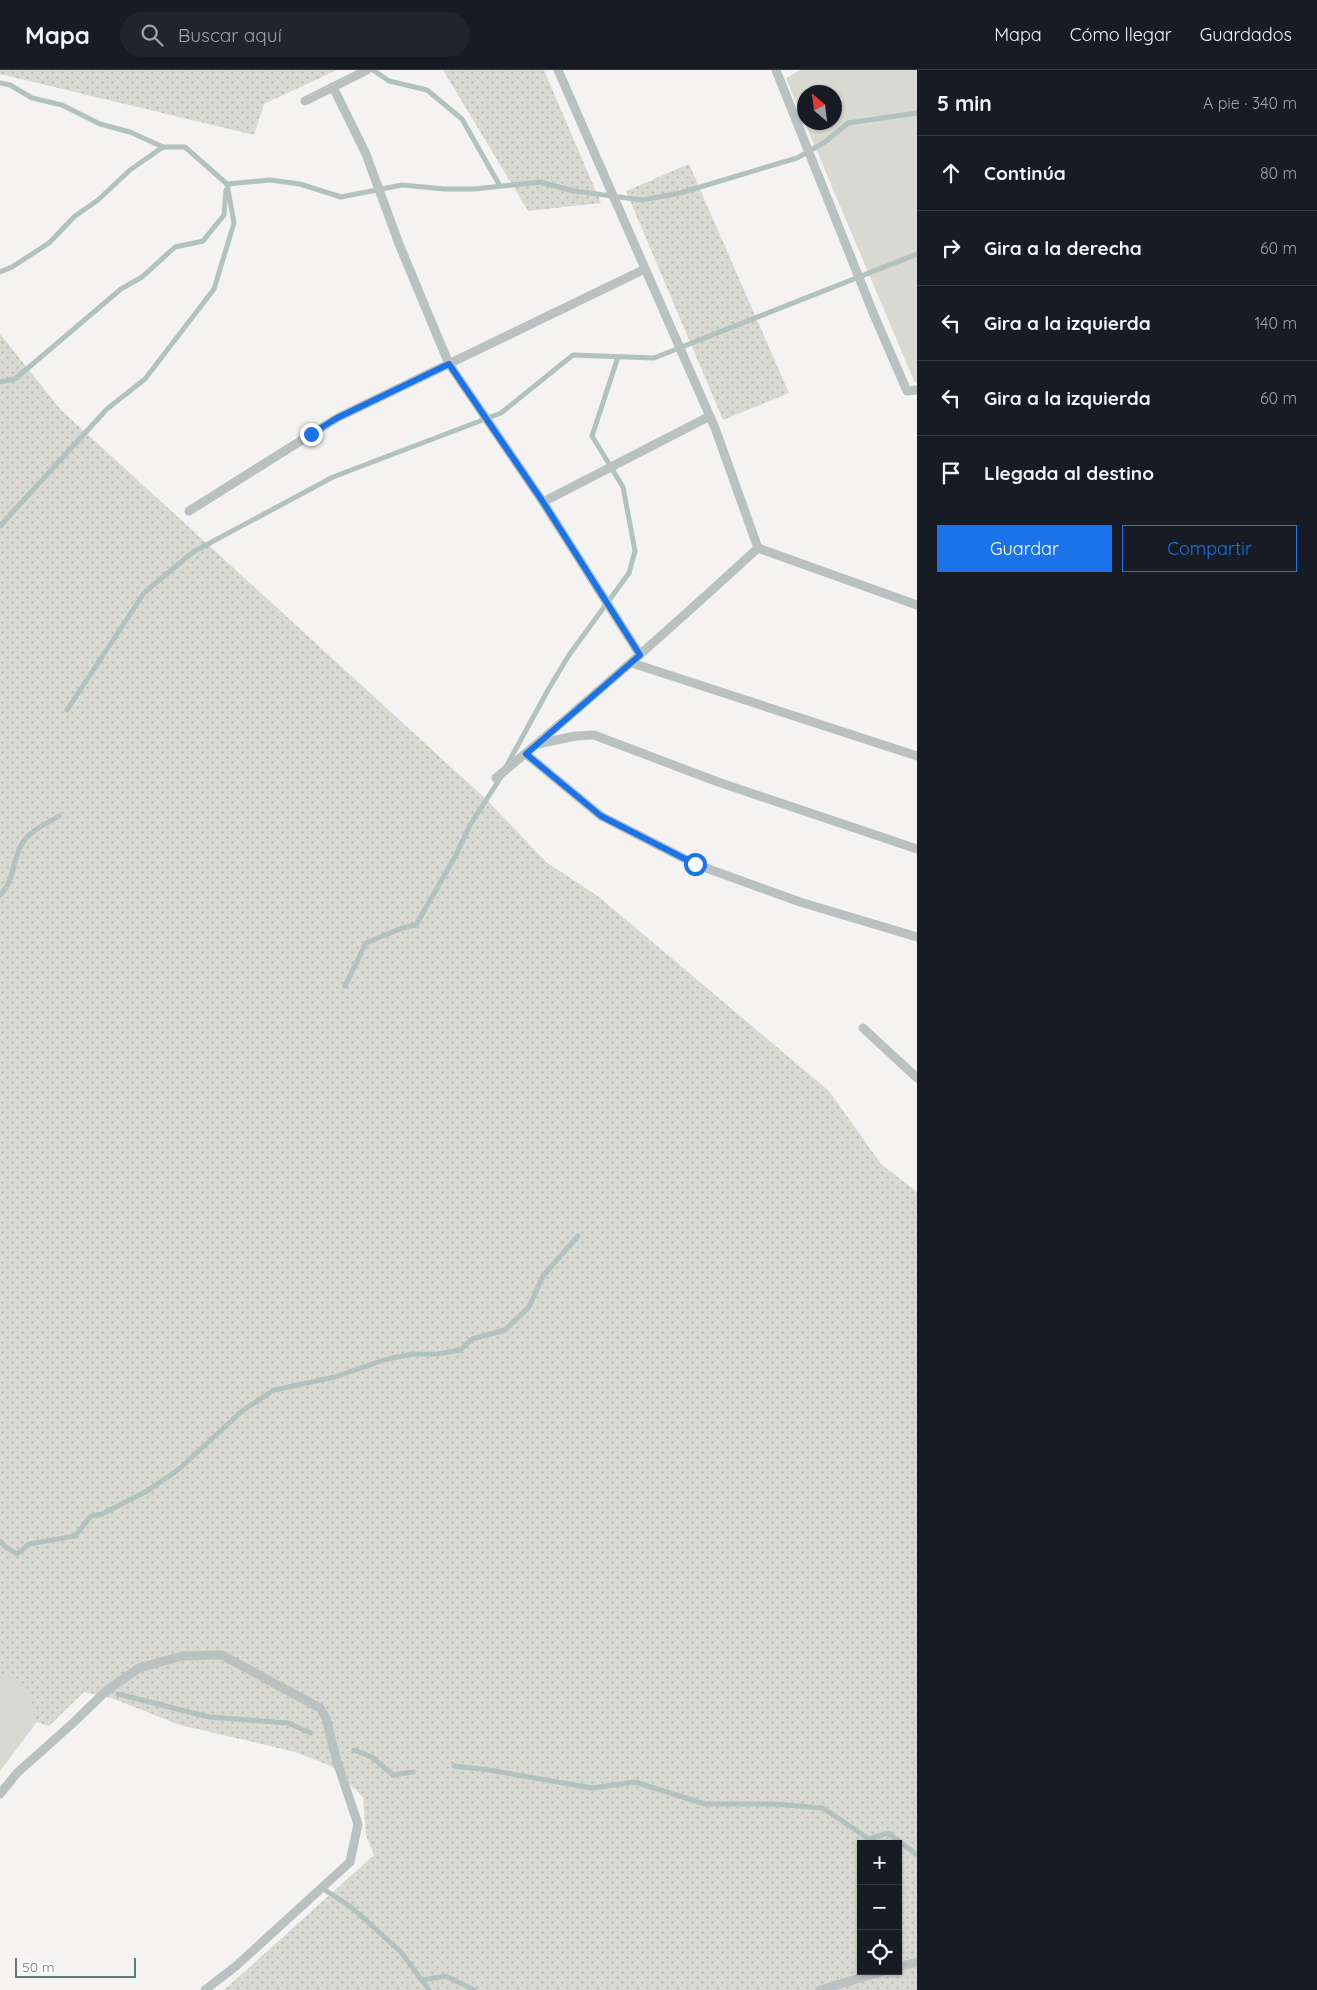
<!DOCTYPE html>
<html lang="es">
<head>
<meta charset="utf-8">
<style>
  body { margin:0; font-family:Quicksand,sans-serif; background:#20242c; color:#f1f3f6 }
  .controls { position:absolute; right:15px; bottom:15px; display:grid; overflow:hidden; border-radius:0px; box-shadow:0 1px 4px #0004 }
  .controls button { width:45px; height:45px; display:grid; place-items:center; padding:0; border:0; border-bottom:1px solid #363941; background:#171b24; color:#f1f3f6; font:25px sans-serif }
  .compass { position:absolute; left:797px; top:15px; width:45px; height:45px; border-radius:50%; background:#171b24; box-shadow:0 1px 4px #0004; rotate:332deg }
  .scale { position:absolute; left:15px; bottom:12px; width:121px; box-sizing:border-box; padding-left:5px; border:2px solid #637a7a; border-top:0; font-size:14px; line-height:18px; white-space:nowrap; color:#637a7a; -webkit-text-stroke:4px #fff; paint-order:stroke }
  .stop { position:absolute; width:15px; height:15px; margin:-11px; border:4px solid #1a73e8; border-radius:50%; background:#fff }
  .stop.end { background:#1a73e8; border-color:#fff; box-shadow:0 1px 5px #0008 }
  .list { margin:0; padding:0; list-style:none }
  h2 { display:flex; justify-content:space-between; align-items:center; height:65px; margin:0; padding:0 20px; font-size:21px }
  h2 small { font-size:16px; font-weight:400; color:#9ea1a6 }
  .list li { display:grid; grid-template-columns:32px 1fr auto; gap:15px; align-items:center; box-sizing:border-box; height:75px; padding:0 20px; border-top:1px solid #363941 }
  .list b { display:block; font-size:19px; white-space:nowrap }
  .list em { font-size:16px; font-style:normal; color:#9ea1a6 }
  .actions { display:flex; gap:10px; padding:15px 20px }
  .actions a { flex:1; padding:11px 0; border:1px solid #1a73e8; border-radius:0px; text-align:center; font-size:18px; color:#1a73e8 }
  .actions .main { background:#1a73e8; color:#fff }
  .icon { flex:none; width:28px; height:28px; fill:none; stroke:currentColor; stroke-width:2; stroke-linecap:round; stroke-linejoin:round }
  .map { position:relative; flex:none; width:917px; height:1920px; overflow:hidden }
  header { display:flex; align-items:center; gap:30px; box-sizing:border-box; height:70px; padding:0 25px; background:#171b24; border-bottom:1px solid #363941 }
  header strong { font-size:24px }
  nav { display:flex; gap:28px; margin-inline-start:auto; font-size:18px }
  .search { width:350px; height:45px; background:#20242c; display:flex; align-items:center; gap:12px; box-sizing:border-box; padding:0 18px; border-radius:28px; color:#9ea1a6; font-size:19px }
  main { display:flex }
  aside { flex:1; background:#171b24 }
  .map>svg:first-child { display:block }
</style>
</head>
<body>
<header>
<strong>Mapa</strong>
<div class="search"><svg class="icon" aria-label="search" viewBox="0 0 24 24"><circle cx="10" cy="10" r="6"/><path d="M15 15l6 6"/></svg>Buscar aquí</div>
<nav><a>Mapa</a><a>Cómo llegar</a><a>Guardados</a></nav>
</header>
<main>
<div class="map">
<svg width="917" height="1920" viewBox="0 0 917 1920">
  <defs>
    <pattern id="grass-dots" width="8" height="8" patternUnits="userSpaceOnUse" patternTransform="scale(1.25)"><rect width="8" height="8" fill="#d8d9d1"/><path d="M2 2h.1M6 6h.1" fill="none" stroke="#b3b5af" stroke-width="1.8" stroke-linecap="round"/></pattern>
  </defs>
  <rect width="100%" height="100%" fill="#f5f3f2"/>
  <g fill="url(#grass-dots)" fill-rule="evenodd">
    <polygon points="0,0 337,0 264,34 254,65 0,4"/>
    <polygon points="443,0 544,0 601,133 528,141"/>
    <polygon points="689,94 789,323 723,350 626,121"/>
    <path d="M0,264L61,340L488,731L546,792L599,827L829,1021L881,1094L917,1122V1920H224L374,1785L366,1765L363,1727L331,1696L295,1682L180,1655L111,1628L84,1622L49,1656L36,1652L0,1701ZM861,1774H898V1901H861Z"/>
  </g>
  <g fill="#d8d9d1">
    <polygon points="801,0 917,0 917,312 915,313 805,53 834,52 834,22 804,22 804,52 786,8"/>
    <polygon points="0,1603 20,1611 31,1631 37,1652 0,1701"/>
  </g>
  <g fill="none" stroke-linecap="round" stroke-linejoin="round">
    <g stroke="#b2c2bf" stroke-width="5">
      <polyline points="373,0 389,11 427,20 462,49 500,116"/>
      <polyline points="0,13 10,15 32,28 62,35 100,54 130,62 163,77 185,77 227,114 270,110 300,114 341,127 402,115 444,119 474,119 540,112 574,121 642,130 680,123 797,88 825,72 848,53 917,43"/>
      <polyline points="0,202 12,197 49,173 75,146 98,130 130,100 163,77"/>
      <polyline points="0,312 15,309 121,219 142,207 175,177 203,171 224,145 226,120"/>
      <polyline points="0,456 107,339 145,309 214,219 234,153 227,114"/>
      <polyline points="67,640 144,523 193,482 333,407 501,343 573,285 654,288 917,184"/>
      <polyline points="506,697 548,620 569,585 629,503 635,481 623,417 592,366 618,287"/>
      <path d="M0,825C15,811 12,788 23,772C31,760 48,753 59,746"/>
      <polyline points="345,916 366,873 402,858 416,855 456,785 470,755 501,707"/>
      <polyline points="0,1471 6,1477 17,1484 29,1474 75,1466 91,1446 102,1444 147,1421 178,1400 242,1341 274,1320 335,1307 384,1290 412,1284 438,1284 460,1280 472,1269 505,1260 529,1237 543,1206 578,1166"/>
      <polyline points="118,1624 209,1647 288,1653 311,1663"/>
      <polyline points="354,1680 372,1687 393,1705 413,1702"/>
      <polyline points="454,1696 489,1700 592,1718 635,1712 705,1734 773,1734 823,1738 869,1769 888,1763 917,1785"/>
      <polyline points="322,1818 351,1837 401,1882 429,1920"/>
      <polyline points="422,1910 446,1906 474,1920"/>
    </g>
    <g stroke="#bac1c1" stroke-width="9">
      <polyline points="558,0 715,358 758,478"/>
      <polyline points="776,0 874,245 907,321 917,320"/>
      <polyline points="333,17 366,84 399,174 449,294 543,432 640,585"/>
      <polyline points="305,31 367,0"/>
      <polyline points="543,432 710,346"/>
      <polyline points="189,441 337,348 645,199"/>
      <polyline points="758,478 917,535"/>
      <polyline points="632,593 917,686"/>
      <polyline points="538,674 575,666 594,665 718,712 917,779"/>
      <polyline points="526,684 601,746 695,794 800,832 917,867"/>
      <path d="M496,708C585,634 672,557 758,478"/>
      <polyline points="863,958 917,1008"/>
      <polyline points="0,1724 17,1703 73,1653 106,1621 139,1598 182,1586 222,1585 320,1638 326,1648 337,1692 358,1754 350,1792 236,1896 205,1920"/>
      <polyline points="898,1897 917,1892"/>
      <polyline points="820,1920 883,1901"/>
    </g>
  </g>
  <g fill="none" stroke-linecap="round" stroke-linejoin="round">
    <polyline stroke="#1a73e8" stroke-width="6" points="311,364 337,348 449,294 543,432 640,585 526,684 601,746 695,794"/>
  </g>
</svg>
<div class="controls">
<button>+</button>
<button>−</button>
<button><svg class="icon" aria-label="locate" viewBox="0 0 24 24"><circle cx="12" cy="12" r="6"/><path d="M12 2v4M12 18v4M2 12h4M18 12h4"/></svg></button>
</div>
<svg class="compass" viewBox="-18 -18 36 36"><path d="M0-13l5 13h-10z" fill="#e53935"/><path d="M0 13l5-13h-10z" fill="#9ea1a6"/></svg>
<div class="scale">50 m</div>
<div class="stop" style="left:695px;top:794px"></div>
<div class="stop end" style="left:311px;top:364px"></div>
</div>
<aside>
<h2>5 min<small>A pie · 340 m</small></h2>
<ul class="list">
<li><svg class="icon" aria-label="ahead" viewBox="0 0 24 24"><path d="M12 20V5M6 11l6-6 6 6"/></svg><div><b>Continúa</b></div><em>80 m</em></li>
<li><svg class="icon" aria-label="right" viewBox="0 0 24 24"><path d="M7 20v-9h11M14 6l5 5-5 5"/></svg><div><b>Gira a la derecha</b></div><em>60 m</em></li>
<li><svg class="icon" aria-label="left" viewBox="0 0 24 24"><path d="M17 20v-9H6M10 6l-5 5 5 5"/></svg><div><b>Gira a la izquierda</b></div><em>140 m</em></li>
<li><svg class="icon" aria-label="left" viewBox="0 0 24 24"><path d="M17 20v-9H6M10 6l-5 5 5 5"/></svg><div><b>Gira a la izquierda</b></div><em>60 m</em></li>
<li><svg class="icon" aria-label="arrive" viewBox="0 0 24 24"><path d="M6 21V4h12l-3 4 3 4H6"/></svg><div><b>Llegada al destino</b></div></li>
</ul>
<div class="actions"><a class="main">Guardar</a><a>Compartir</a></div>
</aside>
</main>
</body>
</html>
